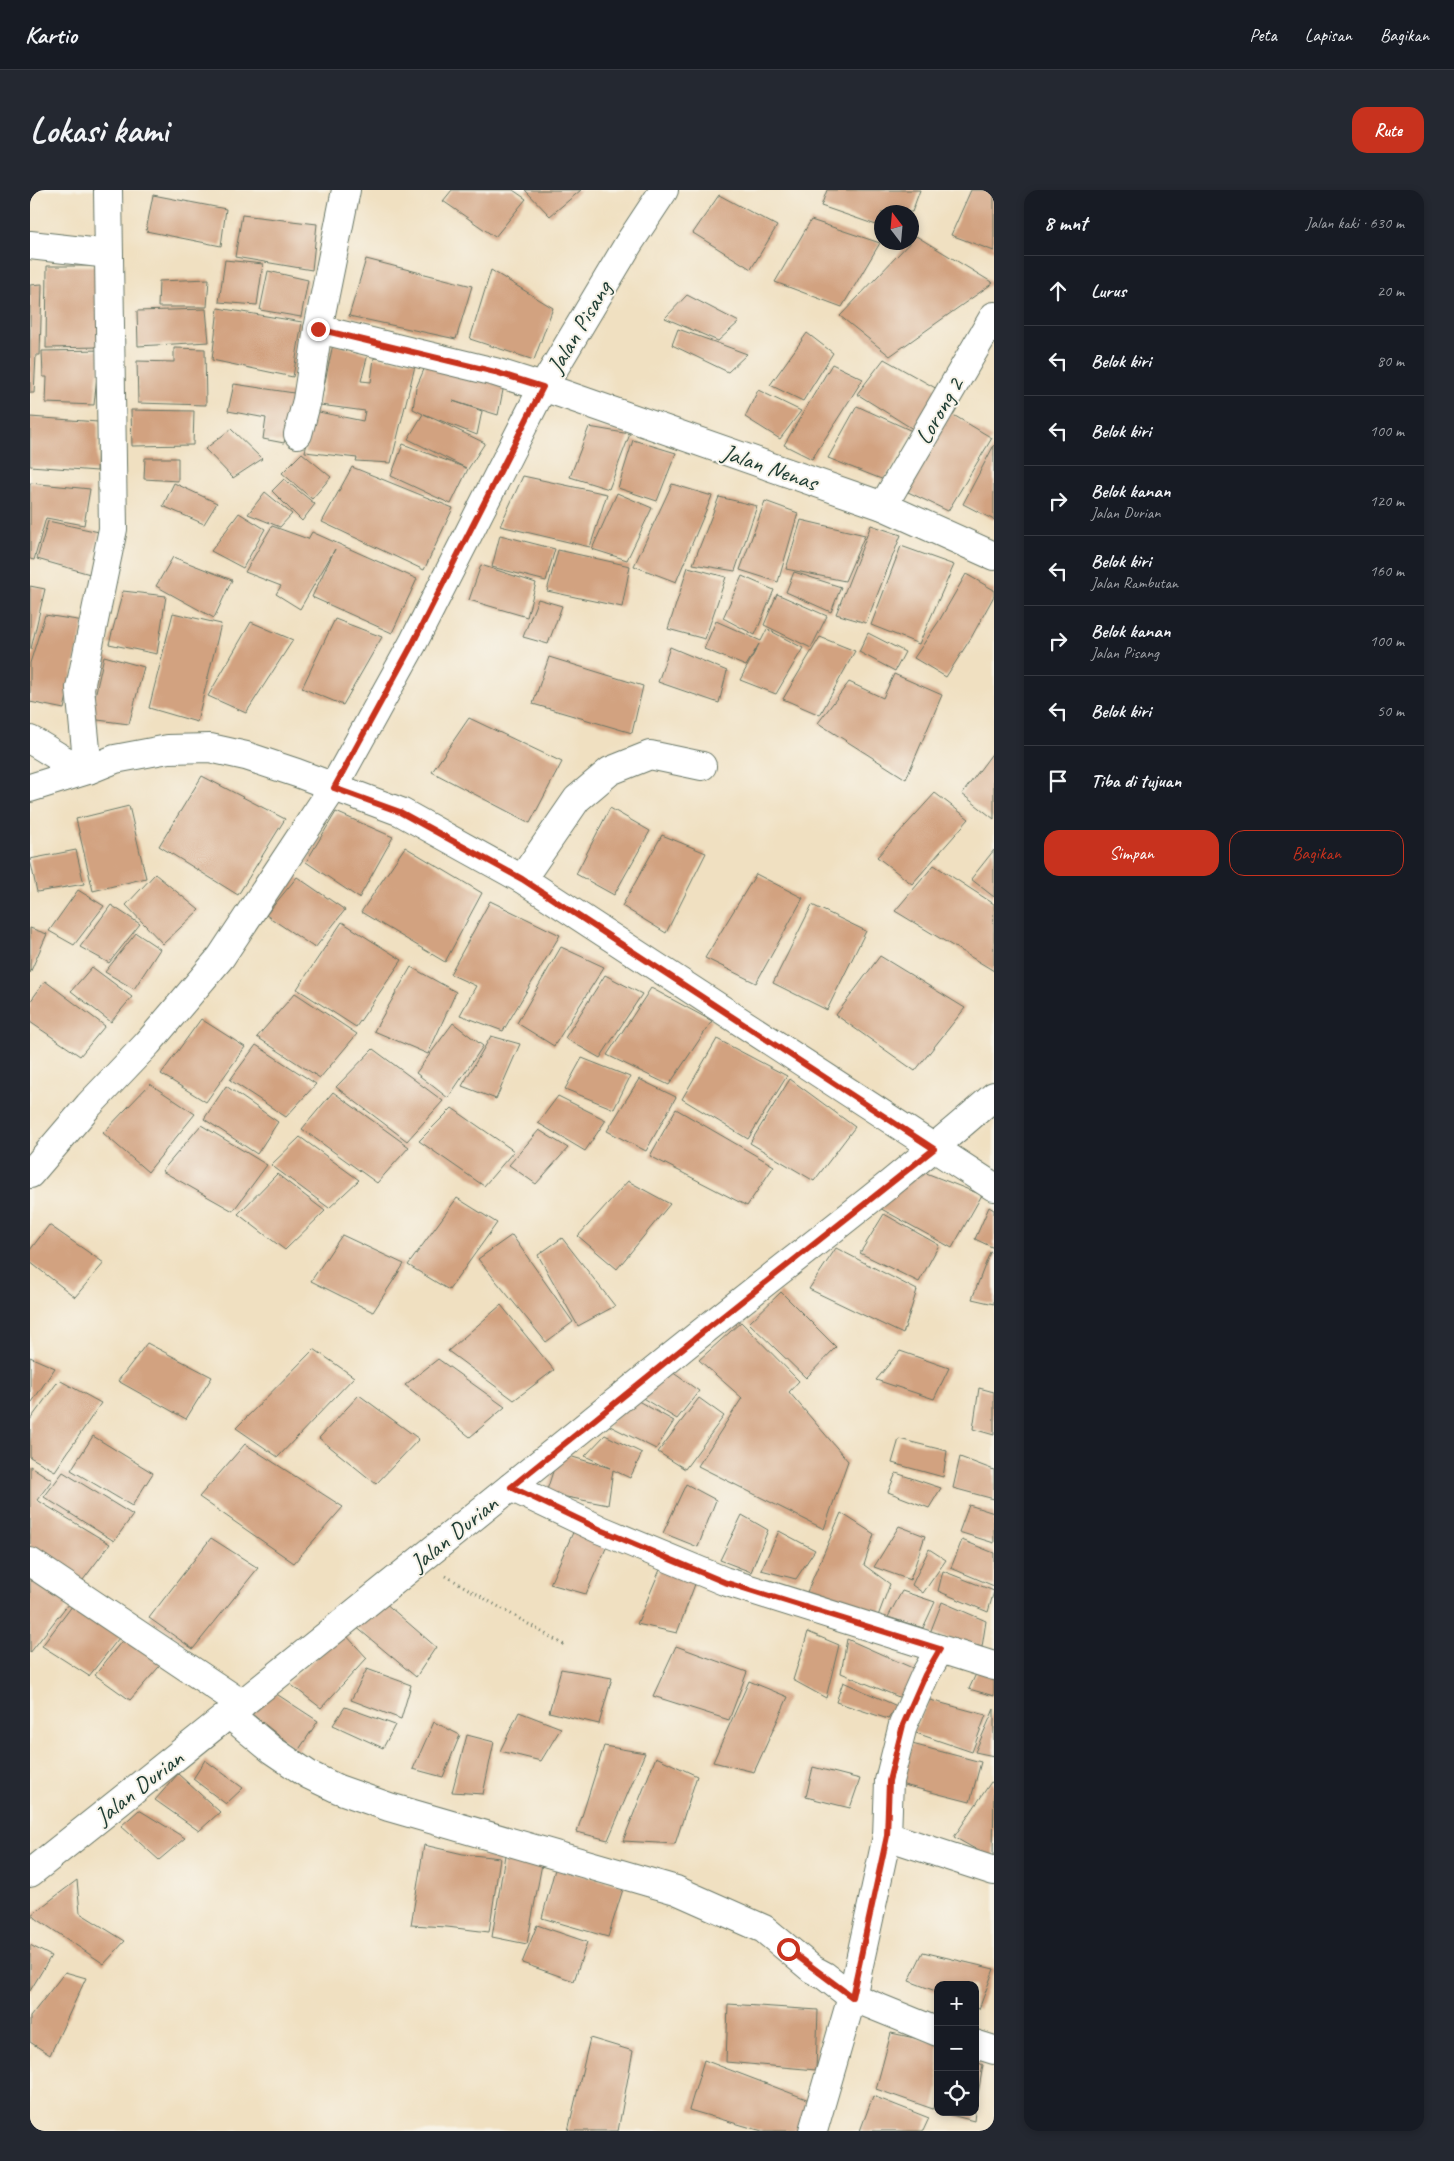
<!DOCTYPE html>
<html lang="id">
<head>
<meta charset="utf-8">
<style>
  body { margin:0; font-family:Caveat,sans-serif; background:#242831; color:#f1f3f6 }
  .controls { position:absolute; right:15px; bottom:15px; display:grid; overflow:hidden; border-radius:10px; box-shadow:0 2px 8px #0003 }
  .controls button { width:45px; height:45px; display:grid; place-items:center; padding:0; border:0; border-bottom:1px solid #363941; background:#171b24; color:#f1f3f6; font:25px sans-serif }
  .compass { position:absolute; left:844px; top:15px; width:45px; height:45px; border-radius:50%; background:#171b24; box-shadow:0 2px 8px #0003; rotate:344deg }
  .stop { position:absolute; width:15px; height:15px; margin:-11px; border:4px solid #c8321e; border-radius:50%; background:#fff }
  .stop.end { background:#c8321e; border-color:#fff; box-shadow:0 1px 5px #0008 }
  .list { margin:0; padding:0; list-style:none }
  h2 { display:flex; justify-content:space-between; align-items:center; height:65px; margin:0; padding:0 20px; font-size:21px }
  h2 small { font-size:16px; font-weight:400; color:#9ea1a6 }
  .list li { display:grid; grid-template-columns:32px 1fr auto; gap:15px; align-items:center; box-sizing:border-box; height:70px; padding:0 20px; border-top:1px solid #363941 }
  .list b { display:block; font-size:19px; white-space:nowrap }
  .list p { margin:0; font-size:16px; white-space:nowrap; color:#9ea1a6 }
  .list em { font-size:16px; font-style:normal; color:#9ea1a6 }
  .actions { display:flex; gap:10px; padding:15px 20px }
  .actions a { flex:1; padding:11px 0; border:1px solid #c8321e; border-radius:15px; text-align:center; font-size:18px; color:#c8321e }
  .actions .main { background:#c8321e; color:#fff }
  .icon { flex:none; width:28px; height:28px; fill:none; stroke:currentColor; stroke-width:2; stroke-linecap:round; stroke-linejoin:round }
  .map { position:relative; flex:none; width:964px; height:1941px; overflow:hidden; border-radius:15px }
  header { display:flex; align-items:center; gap:30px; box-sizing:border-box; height:70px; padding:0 25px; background:#171b24; border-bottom:1px solid #363941 }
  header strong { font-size:24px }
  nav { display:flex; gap:28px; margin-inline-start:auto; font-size:18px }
  .intro { display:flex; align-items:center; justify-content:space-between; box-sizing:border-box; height:120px; padding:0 30px }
  h1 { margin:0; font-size:35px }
  .button { padding:12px 22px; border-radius:15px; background:#c8321e; color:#fff; font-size:18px; font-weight:700 }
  main { display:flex; gap:30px; padding:0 30px }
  aside { flex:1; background:#171b24; border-radius:15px; box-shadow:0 2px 8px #0003 }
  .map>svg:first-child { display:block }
</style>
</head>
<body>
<header>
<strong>Kartio</strong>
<nav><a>Peta</a><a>Lapisan</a><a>Bagikan</a></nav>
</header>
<div class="intro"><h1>Lokasi kami</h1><a class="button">Rute</a></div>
<main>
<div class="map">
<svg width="964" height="1941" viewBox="0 0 964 1941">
  <rect width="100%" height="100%" fill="#f7f3e8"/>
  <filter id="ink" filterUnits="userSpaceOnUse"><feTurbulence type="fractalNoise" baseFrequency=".02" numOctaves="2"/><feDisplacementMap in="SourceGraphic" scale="10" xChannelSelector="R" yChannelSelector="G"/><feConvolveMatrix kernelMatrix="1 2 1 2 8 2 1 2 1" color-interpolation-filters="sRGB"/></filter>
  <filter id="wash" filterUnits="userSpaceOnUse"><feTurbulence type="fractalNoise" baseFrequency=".0096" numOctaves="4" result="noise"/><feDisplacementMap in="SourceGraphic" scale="20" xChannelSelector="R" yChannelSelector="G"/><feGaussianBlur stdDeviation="1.12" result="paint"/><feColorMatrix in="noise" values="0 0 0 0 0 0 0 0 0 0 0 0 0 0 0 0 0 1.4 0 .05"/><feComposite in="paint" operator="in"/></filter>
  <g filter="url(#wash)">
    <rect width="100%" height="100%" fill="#f0e0c1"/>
    <g id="blocks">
      <g fill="#d2a280">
        <polygon points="422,0 483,0 496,9 465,47 413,11"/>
        <polygon points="495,0 551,0 520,26"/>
        <polygon points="797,0 890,0 882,22 852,22 852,37 791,16"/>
        <polygon points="941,0 964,0 964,61 921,45"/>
        <polygon points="123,5 196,19 191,56 116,41"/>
        <polygon points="689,5 747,36 721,79 663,43"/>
        <polygon points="212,25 287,34 282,80 205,67"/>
        <polygon points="781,30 850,53 812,117 745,92"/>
        <polygon points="886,46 963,93 860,166 810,126"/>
        <polygon points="336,69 442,96 426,149 319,126"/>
        <polygon points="195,70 233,74 227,115 189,112"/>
        <polygon points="17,76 69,76 70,157 16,158"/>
        <polygon points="461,80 523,118 504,170 440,149"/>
        <polygon points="238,81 278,90 271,127 230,120"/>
        <polygon points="179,89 177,117 128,117 129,91"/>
        <polygon points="12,94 10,165 6,165 4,203 0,203 0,95"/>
        <polygon points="657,105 709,132 688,151 635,128"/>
        <polygon points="188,118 272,132 263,187 182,170"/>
        <polygon points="176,119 179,152 108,156 107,121"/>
        <polygon points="648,139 690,154 717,164 698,182 642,155"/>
        <polygon points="777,143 803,163 773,211 740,195"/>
        <polygon points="303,154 338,164 331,191 341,192 344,168 386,172 361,273 326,271 327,268 275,262 284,221 333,231 335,221 290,215"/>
        <polygon points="144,158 175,159 176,215 108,213 107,171 144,172"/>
        <polygon points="74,160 67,186 64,215 16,213 17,187 13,187 12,161"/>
        <polygon points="854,169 909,200 886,241 827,204"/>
        <polygon points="398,170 475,190 468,225 423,211 452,221 447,245 394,224 455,253 438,279 421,314 361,286 373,254 436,278 378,249 393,224 383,219 386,198"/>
        <polygon points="802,174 833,189 782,269 754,255"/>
        <polygon points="204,194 264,203 254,253 233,249 236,228 198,221"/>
        <polygon points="728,200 771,221 750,249 715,227"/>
        <polygon points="827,216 882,241 854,290 798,268"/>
        <polygon points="101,220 164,221 163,255 102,256"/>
        <polygon points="920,223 962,248 918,321 878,302"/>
        <polygon points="0,227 68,232 67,281 0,276"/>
        <polygon points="559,237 600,244 579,299 540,287"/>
        <polygon points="201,239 232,269 203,288 175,259"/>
        <polygon points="603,250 646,263 627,311 588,298"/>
        <polygon points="964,255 964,330 933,314"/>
        <polygon points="272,263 301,287 282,309 252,283"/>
        <polygon points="115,268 148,268 148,291 114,289"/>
        <polygon points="322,277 423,318 394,380 292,332"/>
        <polygon points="493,286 577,304 560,357 470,336"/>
        <polygon points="254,289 285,314 272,331 242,301"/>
        <polygon points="0,293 60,299 54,335 16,328 4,370 0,369"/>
        <polygon points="144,293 187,313 174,334 133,316"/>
        <polygon points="642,294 682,306 646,392 604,376"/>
        <polygon points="235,302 262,324 250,337 218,324"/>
        <polygon points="587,303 622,318 597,370 562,359"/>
        <polygon points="689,307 727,316 705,381 663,374"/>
        <polygon points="735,311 768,323 748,392 710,380"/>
        <polygon points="209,323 235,339 213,378 181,361"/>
        <polygon points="771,330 835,345 815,391 756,379"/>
        <polygon points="18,331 69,342 60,384 7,369"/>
        <polygon points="841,335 871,345 836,433 806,424"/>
        <polygon points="242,336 278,349 282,342 387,389 362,443 282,407 305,359 270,419 246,404 251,396 215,382"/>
        <polygon points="470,345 525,359 516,391 462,377"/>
        <polygon points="871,356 924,375 889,454 841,435"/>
        <polygon points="528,360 600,376 592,417 517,401"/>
        <polygon points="143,367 202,390 184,428 126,396"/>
        <polygon points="451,375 506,393 497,427 439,410"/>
        <polygon points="658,377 696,387 675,449 638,439"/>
        <polygon points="764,382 811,397 801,422 756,402"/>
        <polygon points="936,384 964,400 964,406 941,448 916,487 884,468 909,431"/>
        <polygon points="712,386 744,400 725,445 693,428"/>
        <polygon points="0,396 15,399 1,459 0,459"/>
        <polygon points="93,401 136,406 127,464 79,454"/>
        <polygon points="747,404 797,426 781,458 734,435"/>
        <polygon points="508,409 532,416 518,454 493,447"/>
        <polygon points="143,423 191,434 167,532 119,518"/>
        <polygon points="15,425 54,431 34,519 0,512 0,473"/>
        <polygon points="305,429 352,447 313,515 272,498"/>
        <polygon points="686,431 731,451 737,439 773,458 746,504 710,490 729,454 716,476 674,459"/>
        <polygon points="221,432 263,450 216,523 178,506"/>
        <polygon points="838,443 875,462 865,481 829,462"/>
        <polygon points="790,447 825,461 790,525 753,509"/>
        <polygon points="640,457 697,481 689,513 628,492"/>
        <polygon points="74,466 114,477 99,534 60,529"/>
        <polygon points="519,467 613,496 602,543 503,514"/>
        <polygon points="864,484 912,505 876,589 788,533 819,492 853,508"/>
        <polygon points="439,528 532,572 500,633 402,582"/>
        <polygon points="964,561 964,629 932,604"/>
        <polygon points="172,586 255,629 208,705 129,656"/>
        <polygon points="905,603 939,629 882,694 847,667"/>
        <polygon points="99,616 116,688 63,701 46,629"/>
        <polygon points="580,618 620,641 584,705 546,684"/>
        <polygon points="306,622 363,647 329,708 276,672"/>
        <polygon points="632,645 676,663 636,743 592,716"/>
        <polygon points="375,657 452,703 415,772 331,722"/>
        <polygon points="46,660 54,694 7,702 0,669"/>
        <polygon points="964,660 964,707 941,689"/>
        <polygon points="904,675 964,714 964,781 865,721"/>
        <polygon points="125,684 169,720 133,754 96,715"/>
        <polygon points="726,684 773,708 726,793 675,768"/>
        <polygon points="267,687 315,720 285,758 236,725"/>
        <polygon points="48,700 74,716 44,755 19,741"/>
        <polygon points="460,711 530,745 473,841 430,825 446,796 420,784"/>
        <polygon points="81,715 110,734 79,773 50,757"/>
        <polygon points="782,715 836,741 797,820 743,793"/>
        <polygon points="312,732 372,770 326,837 267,799"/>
        <polygon points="0,738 17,744 0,783"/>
        <polygon points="106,743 130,759 104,799 75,782"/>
        <polygon points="531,757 574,777 524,856 487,833"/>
        <polygon points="850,766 935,818 885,881 806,825"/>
        <polygon points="62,777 102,807 81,832 41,801"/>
        <polygon points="381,777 426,802 398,864 344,841"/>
        <polygon points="575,785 612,804 570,868 535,848"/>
        <polygon points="15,791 75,836 50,866 0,832 0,812"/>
        <polygon points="621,798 682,831 639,895 577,865"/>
        <polygon points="265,803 327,844 290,888 227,847"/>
        <polygon points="171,829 215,857 176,912 131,884"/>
        <polygon points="423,833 453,856 418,908 386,883"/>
        <polygon points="461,846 490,854 466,909 432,896"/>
        <polygon points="687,849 757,886 718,949 652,909"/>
        <polygon points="226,855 286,894 256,927 200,890"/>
        <polygon points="343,859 413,911 377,951 306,897"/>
        <polygon points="552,868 600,887 584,919 535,899"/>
        <polygon points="609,889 646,907 616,961 577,941"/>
        <polygon points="760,889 825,937 784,991 720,953"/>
        <polygon points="120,894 165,924 118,982 73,943"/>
        <polygon points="196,896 248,932 227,964 174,929"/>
        <polygon points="303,902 379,957 347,993 272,939"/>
        <polygon points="528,906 576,930 555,961 508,933"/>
        <polygon points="422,918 484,961 454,996 389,951"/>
        <polygon points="646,919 744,976 717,1016 620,966"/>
        <polygon points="171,935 237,975 203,1021 132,981"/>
        <polygon points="509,940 538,958 506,994 479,975"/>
        <polygon points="270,947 329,990 299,1018 241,975"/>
        <polygon points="886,979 952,1005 922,1058 846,1016"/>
        <polygon points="247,984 295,1021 255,1060 208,1024"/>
        <polygon points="598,991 640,1014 587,1079 548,1046"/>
        <polygon points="427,1008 467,1033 419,1100 378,1075"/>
        <polygon points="959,1017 964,1020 964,1058 945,1049"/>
        <polygon points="854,1024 909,1055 889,1092 830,1063"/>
        <polygon points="19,1035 74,1073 45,1107 0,1072 0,1060"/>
        <polygon points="312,1045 374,1074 343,1122 281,1091"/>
        <polygon points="482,1045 543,1132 516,1152 448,1069"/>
        <polygon points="532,1048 585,1116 548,1136 508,1065"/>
        <polygon points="806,1058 887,1100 873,1144 779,1099"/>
        <polygon points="960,1062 964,1064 964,1114 942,1109"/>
        <polygon points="751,1102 806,1157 776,1188 719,1133"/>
        <polygon points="471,1115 524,1180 484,1210 418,1161"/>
        <polygon points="711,1132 769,1191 759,1202 818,1271 794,1339 668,1276 712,1208 669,1170"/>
        <polygon points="117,1153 182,1187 156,1229 88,1191"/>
        <polygon points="284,1159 324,1187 248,1267 206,1238"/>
        <polygon points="870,1161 919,1178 904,1209 846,1190"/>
        <polygon points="0,1167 25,1178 0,1215"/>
        <polygon points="408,1169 475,1217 440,1247 375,1195"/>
        <polygon points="635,1177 669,1201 647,1229 606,1204"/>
        <polygon points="29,1190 71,1213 25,1281 0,1267 0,1230"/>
        <polygon points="949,1198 964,1202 964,1245 943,1239"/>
        <polygon points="329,1205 389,1249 346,1294 289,1248"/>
        <polygon points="601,1207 644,1231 626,1259 578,1235"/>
        <polygon points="669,1208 694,1226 655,1279 628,1262"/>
        <polygon points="575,1245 612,1263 600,1288 583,1280 578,1315 516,1303 529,1263 580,1278 555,1266"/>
        <polygon points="63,1246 123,1283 102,1316 41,1280"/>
        <polygon points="869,1249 917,1261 913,1287 862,1273"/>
        <polygon points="215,1254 313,1317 264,1373 169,1307"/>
        <polygon points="930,1267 964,1280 964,1309 923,1298"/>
        <polygon points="0,1276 22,1290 7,1310 80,1354 50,1394 0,1362"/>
        <polygon points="33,1282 103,1325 84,1351 14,1307"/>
        <polygon points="866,1283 911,1298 899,1318 858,1302"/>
        <polygon points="656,1294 686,1310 668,1357 633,1343"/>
        <polygon points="939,1315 964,1323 964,1353 929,1342"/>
        <polygon points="811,1323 844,1344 834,1375 860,1394 848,1426 777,1402"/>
        <polygon points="712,1325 738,1340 721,1382 690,1370"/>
        <polygon points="869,1336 895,1346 880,1390 844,1377"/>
        <polygon points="545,1338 580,1349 556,1404 520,1394"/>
        <polygon points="749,1341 785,1360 766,1389 731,1380"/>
        <polygon points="181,1348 228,1378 163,1459 119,1428"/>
        <polygon points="932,1350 964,1363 964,1396 921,1378"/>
        <polygon points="899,1359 916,1370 893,1403 882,1395"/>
        <polygon points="632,1375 668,1386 647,1443 607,1434"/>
        <polygon points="913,1381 964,1401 958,1422 908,1401"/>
        <polygon points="0,1388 45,1405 0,1463"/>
        <polygon points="872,1401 905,1412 893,1438 858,1427"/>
        <polygon points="49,1407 93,1443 59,1486 12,1456"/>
        <polygon points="354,1412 406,1457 386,1487 325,1436"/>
        <polygon points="912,1412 956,1431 952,1457 900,1443"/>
        <polygon points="778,1442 809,1455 796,1508 763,1490"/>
        <polygon points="314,1443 337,1468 291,1518 259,1493"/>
        <polygon points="95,1447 135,1470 100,1510 65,1485"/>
        <polygon points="817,1449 887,1480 876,1510 811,1483"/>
        <polygon points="646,1456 717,1482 699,1530 623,1506"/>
        <polygon points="951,1473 964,1477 964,1506 939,1499"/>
        <polygon points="337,1479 381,1495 371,1529 321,1510"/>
        <polygon points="531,1479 582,1488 569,1534 519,1522"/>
        <polygon points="719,1491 758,1507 724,1582 683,1572"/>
        <polygon points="813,1492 867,1516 858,1529 806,1512"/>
        <polygon points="245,1503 288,1531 268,1561 222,1524"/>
        <polygon points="900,1510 956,1525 942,1562 883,1542"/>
        <polygon points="315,1517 365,1535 353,1558 303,1535"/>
        <polygon points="964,1519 964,1566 945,1562"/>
        <polygon points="489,1522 531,1538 511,1571 470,1561"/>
        <polygon points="404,1532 430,1545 413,1587 383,1579"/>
        <polygon points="437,1545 464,1552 453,1604 422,1602"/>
        <polygon points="882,1554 951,1572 940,1612 870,1594"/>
        <polygon points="574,1556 615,1563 578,1650 547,1642"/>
        <polygon points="626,1567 667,1586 645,1654 593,1651"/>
        <polygon points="175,1570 213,1598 196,1614 163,1589"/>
        <polygon points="783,1577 830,1589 820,1618 776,1607"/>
        <polygon points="148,1584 190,1622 169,1641 125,1610"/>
        <polygon points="961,1592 964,1593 963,1669 924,1647"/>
        <polygon points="109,1620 155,1648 129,1670 91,1636"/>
        <polygon points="394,1655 433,1664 470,1668 459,1742 417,1737 381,1735"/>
        <polygon points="475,1665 512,1674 497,1754 462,1747"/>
        <polygon points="525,1679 594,1696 578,1747 512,1728"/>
        <polygon points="47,1690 50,1723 95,1751 74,1774 1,1725"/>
        <polygon points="507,1735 557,1752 544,1791 492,1773"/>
        <polygon points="0,1755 21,1766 0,1801"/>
        <polygon points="893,1762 964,1779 949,1819 945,1817 945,1795 908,1795 908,1802 879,1791"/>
        <polygon points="35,1782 56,1788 20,1865 0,1852 0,1827"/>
        <polygon points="698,1814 788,1820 786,1880 696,1872"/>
        <polygon points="861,1843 908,1853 908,1899 903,1919 846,1899"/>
        <polygon points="560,1848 603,1861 588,1941 538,1941"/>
        <polygon points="674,1870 779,1910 770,1941 732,1941 659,1920"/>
        <polygon points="945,1871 953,1875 946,1916 945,1916"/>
        <polygon points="843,1906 899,1928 893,1941 830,1941"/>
        <polygon points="910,1922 945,1922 944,1931"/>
      </g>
    </g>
  </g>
  <g filter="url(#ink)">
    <use href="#blocks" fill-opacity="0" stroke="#687665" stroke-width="1"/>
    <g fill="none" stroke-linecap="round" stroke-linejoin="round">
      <defs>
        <g id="minor">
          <polyline points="316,0 288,139 465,182 513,197 853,316 964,366"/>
          <polyline points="0,55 79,64"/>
          <polyline points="268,244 277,210 288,139"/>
          <polyline points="853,316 964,126"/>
          <path d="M0,550C19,559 39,577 58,580L50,498L83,339L78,0"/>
          <polyline points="0,598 58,580 85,569 138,559 180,558 216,566 267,583 371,622 492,689 964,997"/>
          <polyline points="492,689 547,609 580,581 620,565 672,576"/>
          <polyline points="0,984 59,915 118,853 191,767 303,598 383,453 513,197 599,53 634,0"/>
          <polyline points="481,1297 571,1340 694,1391 910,1459"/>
          <polyline points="0,1372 212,1514"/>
          <polyline points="200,1525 242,1560 279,1585 308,1599 359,1617 646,1700 734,1739 782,1779 795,1786 822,1807 908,1842"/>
          <polyline points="857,1646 964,1681"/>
          <path d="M0,1683C216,1512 430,1338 645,1164C751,1078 861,997 964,906"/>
          <polyline points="945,1854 964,1860"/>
          <polyline points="783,1941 822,1807 857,1646 859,1591 873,1535 895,1485 910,1459 964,1476"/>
        </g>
      </defs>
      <use href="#minor" stroke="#687665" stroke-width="30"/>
      <polyline stroke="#687665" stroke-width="3" stroke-dasharray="1 4" stroke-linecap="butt" points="416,1386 536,1456"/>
      <use href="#minor" stroke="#fff" stroke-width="28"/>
    </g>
  </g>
  <g fill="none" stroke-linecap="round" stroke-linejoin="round" filter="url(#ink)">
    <polyline stroke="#c8321e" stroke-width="6" points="288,139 465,182 513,197 383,453 304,598 370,622 492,689 904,959 668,1146 481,1297 571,1340 694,1392 910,1459 895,1485 873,1535 859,1591 857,1646 822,1807 758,1759"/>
  </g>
  <g text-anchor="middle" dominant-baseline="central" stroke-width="4" stroke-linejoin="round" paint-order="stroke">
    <g font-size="24" fill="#1f3d34" stroke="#f7f3e8">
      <text transform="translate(549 137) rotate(-59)">Jalan Pisang</text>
      <text transform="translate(909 221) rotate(-60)">Lorong 2</text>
      <text transform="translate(740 277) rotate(19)">Jalan Nenas</text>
      <text transform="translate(424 1343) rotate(-39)">Jalan Durian</text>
      <text transform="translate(109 1597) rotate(-38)">Jalan Durian</text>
    </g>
  </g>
</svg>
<div class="controls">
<button>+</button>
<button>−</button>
<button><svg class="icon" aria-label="locate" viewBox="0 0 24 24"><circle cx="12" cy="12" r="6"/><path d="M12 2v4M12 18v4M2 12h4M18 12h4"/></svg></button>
</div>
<svg class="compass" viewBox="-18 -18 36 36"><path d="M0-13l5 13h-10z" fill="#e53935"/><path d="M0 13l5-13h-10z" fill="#9ea1a6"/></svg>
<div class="stop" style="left:758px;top:1759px"></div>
<div class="stop end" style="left:288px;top:139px"></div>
</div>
<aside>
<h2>8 mnt<small>Jalan kaki · 630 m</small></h2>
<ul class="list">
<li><svg class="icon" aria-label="ahead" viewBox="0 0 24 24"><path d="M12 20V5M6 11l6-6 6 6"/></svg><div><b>Lurus</b></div><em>20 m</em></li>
<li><svg class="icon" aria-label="left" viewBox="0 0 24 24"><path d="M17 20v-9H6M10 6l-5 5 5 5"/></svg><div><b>Belok kiri</b></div><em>80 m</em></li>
<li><svg class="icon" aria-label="left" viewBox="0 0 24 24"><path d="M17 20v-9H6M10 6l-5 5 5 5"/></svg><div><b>Belok kiri</b></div><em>100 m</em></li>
<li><svg class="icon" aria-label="right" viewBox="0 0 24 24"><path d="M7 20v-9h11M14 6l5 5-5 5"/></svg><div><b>Belok kanan</b><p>Jalan Durian</p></div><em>120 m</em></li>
<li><svg class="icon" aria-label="left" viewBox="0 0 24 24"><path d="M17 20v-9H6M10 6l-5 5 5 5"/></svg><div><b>Belok kiri</b><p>Jalan Rambutan</p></div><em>160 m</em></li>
<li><svg class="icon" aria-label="right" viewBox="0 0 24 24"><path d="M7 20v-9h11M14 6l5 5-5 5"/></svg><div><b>Belok kanan</b><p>Jalan Pisang</p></div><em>100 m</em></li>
<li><svg class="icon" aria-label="left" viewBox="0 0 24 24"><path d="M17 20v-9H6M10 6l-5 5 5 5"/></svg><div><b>Belok kiri</b></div><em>50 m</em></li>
<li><svg class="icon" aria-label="arrive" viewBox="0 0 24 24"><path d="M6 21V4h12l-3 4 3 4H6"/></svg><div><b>Tiba di tujuan</b></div></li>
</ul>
<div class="actions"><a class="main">Simpan</a><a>Bagikan</a></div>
</aside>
</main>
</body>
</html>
